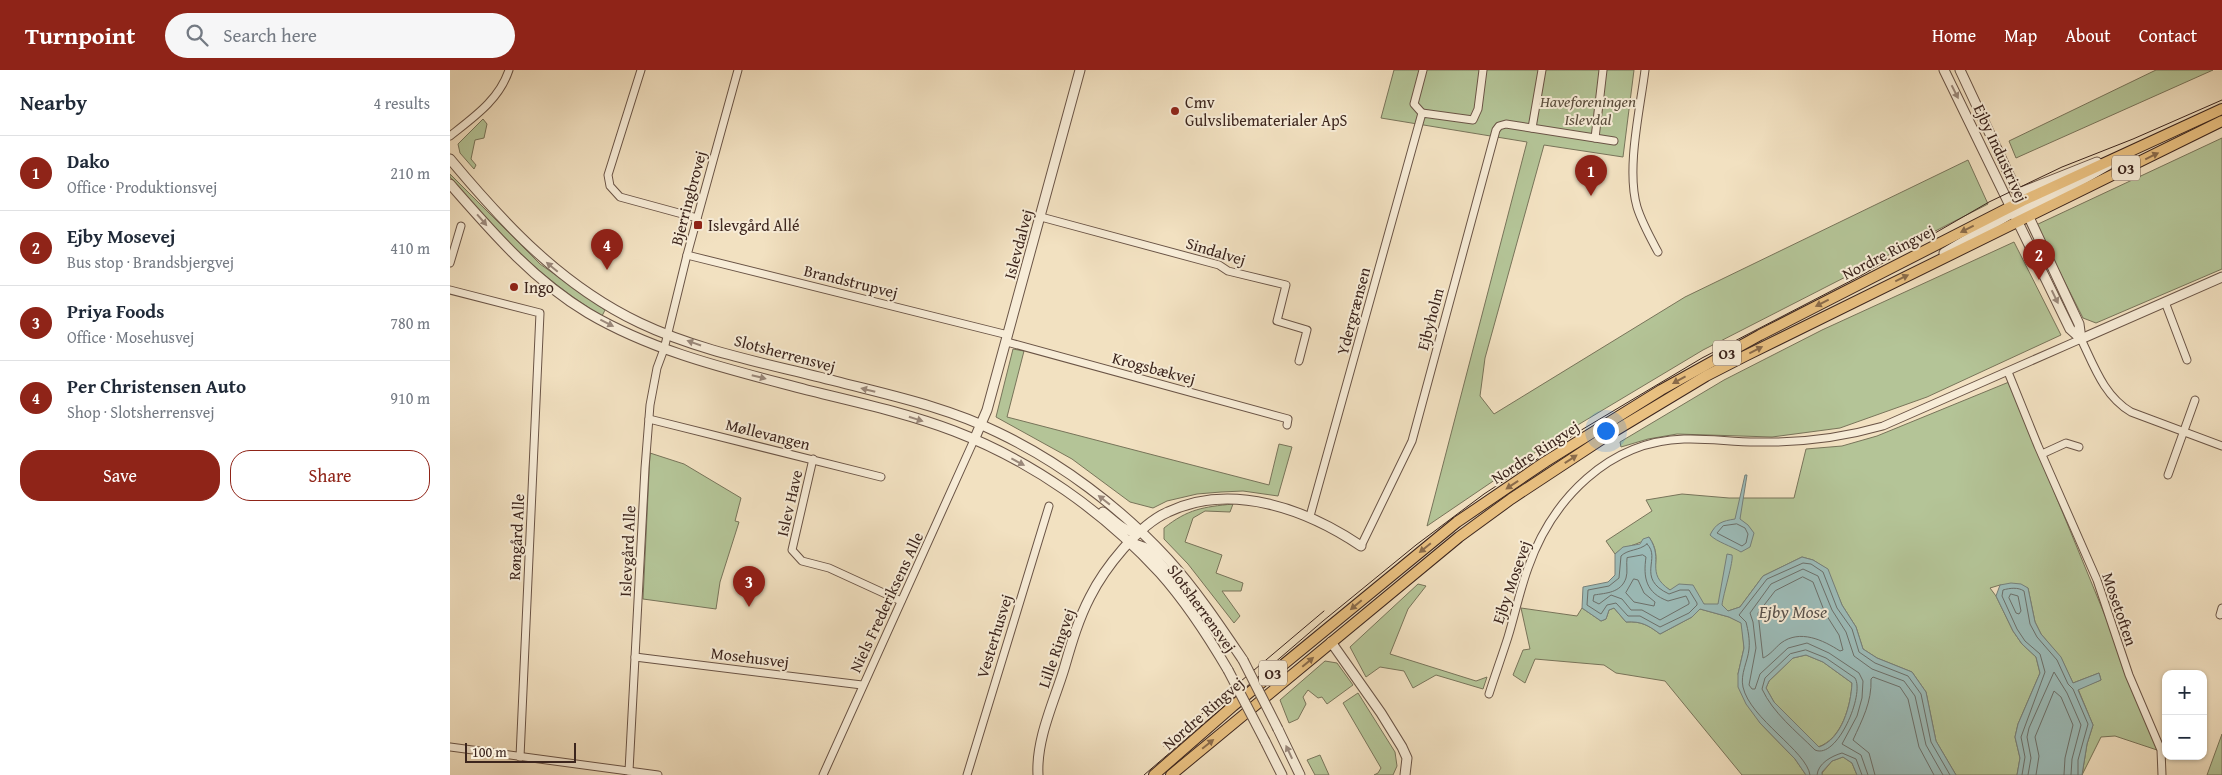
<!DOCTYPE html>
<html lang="en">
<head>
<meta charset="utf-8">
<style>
  body { margin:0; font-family:"Gentium Book Plus",serif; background:#f6f6f7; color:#1f2937 }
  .controls { position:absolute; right:15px; bottom:15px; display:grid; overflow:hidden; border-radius:10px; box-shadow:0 1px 4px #0004 }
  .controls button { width:45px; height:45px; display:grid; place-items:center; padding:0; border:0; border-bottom:1px solid #e0e1e3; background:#fff; color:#1f2937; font:25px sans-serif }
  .scale { position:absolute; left:15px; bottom:12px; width:111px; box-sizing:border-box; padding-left:5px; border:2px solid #3c251d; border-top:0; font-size:14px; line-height:18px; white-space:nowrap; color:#3c251d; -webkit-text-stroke:4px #f7ecd7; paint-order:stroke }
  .you { position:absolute; left:1155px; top:360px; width:18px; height:18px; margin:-12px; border:4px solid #fff; border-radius:50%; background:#1a73e8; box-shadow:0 0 0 8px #1a73e833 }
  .badge { display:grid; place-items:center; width:32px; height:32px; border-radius:50%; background:#8f2418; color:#fff; font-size:16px; font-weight:700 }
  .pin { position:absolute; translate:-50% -41px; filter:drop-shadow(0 1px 2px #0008) }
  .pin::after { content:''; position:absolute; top:26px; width:18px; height:15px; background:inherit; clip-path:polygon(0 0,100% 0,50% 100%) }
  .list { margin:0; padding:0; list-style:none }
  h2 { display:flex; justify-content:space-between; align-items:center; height:65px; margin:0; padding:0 20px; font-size:21px }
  h2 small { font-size:16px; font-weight:400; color:#747a83 }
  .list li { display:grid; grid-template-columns:32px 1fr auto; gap:15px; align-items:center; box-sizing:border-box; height:75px; padding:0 20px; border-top:1px solid #e0e1e3 }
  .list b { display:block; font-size:19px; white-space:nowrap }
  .list p { margin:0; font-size:16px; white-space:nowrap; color:#747a83 }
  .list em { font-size:16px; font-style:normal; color:#747a83 }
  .actions { display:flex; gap:10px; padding:15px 20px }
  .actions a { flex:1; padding:11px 0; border:1px solid #8f2418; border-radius:20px; text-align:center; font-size:18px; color:#8f2418 }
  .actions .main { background:#8f2418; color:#fff }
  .icon { flex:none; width:28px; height:28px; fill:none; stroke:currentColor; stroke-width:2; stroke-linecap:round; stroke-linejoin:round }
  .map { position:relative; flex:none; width:1772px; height:705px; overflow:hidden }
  header { display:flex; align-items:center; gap:30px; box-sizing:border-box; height:70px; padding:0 25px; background:#8f2418; color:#fff }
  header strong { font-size:24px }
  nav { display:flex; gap:28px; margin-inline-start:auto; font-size:18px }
  .search { width:350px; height:45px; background:#f6f6f7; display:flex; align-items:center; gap:12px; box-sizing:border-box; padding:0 18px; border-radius:28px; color:#747a83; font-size:19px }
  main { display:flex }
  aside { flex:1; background:#fff }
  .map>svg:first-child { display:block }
</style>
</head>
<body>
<header>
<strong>Turnpoint</strong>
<div class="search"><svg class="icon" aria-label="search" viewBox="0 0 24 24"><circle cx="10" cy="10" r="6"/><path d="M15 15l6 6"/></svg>Search here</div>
<nav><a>Home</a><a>Map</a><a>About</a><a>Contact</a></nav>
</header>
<main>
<aside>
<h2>Nearby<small>4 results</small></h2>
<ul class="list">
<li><span class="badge">1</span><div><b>Dako</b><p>Office · Produktionsvej</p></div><em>210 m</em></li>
<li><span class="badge">2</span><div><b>Ejby Mosevej</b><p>Bus stop · Brandsbjergvej</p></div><em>410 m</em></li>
<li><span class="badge">3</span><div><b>Priya Foods</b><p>Office · Mosehusvej</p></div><em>780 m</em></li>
<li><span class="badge">4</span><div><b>Per Christensen Auto</b><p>Shop · Slotsherrensvej</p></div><em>910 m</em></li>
</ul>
<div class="actions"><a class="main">Save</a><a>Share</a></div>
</aside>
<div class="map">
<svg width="1772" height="705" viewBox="0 0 1772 705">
  <rect width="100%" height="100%" fill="#f2e1c1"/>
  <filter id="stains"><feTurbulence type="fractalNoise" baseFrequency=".004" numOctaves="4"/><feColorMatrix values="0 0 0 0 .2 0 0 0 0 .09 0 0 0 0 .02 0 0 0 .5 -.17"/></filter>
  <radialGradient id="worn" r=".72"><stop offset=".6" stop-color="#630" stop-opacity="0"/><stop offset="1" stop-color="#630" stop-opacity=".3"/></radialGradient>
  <g fill="#b4c497" stroke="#78745a">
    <polygon points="944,0 1184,0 1173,87 1094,75 1035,288 1030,326 1044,344 1235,227 1518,90 1538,134 1253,280 1111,365 977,456 1077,72 931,48"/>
    <polygon points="1706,0 1763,0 1566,88 1559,71"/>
    <polygon points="33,49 37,54 34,68 25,70 21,89 26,95 24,99 10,83 8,74"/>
    <polygon points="1772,68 1772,199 1646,253 1633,248 1586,155"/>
    <path d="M0,104L90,194L155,240L152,246C88,207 48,163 0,107Z"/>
    <polygon points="1564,172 1611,265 1477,327 1390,358 1322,367 1227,364 1198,369 1171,377 1170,372 1274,310 1372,260"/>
    <polygon points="563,279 574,281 557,347 819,415 829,374 842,377 828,426 793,421 771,422 747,424 717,431 703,438 680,432 622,389 546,347"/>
    <path d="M1559,312L1656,548L1707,680L1665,666L1651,667L1632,705L1637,674L1643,655L1628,619L1651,610L1649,603L1623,613L1611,588L1591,564L1585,552L1578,518L1550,515L1540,518L1546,526L1563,561L1572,574L1586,587L1590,603L1568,654L1565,667L1570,688L1567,705H1506L1486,671L1476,622L1462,602L1427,588L1413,579L1406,557L1392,535L1377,499L1363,490L1352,487L1313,506L1290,537L1278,541C1264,531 1265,537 1253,534C1242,531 1214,519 1208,511C1200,498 1213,487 1199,467C1188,476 1175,475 1165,484L1156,471L1202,441L1196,430L1232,424L1279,428H1344L1356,379L1392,376L1427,366Z"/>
    <polygon points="200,383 234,394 291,428 285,451 289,452 270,512 266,539 193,529"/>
    <path d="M783,434L780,442L755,441L743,448L735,472L772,485L766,503L793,513L791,521H772L790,546L784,553L738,494L714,469V458C738,439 753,437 783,434Z"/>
    <polygon points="968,514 976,516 958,539 940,584 1026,611 1037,607 1033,619 986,605 963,618 954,601 930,597 916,607 900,577"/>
    <path d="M1071,538L1127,546L1132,538L1151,551L1156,549L1159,540L1164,538L1176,552C1191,551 1198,555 1210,564L1242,547L1250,539L1279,547L1292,553L1294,578L1288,604L1310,653L1345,689L1356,705H1292L1215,611L1166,603L1154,595L1085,589L1075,613L1063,605L1073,580L1080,579Z"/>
    <path d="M1356,585L1373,592L1402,613C1401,635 1392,669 1368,677L1324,632L1316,618L1319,611L1343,588Z"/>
    <polygon points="875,591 887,593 903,615 877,634 872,627 868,628 858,620 853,627 856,634 848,649 839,653 830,630"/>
    <polygon points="908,623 945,682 947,696 943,705 924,705 928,703 931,698 893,633"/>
    <polygon points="1772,664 1772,705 1757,705"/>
    <polygon points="870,685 879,705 865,705 857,690"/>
    <polygon points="1393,687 1402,693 1407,705 1372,705 1372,703 1382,691"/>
  </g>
  <g fill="#9cbcb9" stroke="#76807b" fill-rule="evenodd">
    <path d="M1295,405H1297L1290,449L1298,455L1304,463L1300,477L1291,482C1281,476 1267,472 1260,465C1266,453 1272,451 1285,449Z"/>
    <path d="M1199,467C1215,491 1194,502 1220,520L1229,514L1243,515L1254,534H1268L1277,484L1282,485C1284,490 1273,525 1272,535L1278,541L1290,537L1313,506L1352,487L1363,490L1378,499L1392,535L1406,557L1413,579L1427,588L1462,602L1476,622L1486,671L1506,705H1407L1402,693L1393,687L1382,691L1372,702V705H1356L1345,689L1310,653L1296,634L1288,617V604L1294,578L1291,553L1279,547L1250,539L1242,547L1210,564C1198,555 1191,551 1176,552L1164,538L1159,540L1156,549L1151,551L1132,538L1133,517L1158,512L1165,505V484L1173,477L1190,474L1193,469ZM1356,585L1373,592L1402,613C1401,635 1392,669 1369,677L1324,632L1316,618L1319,611L1343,588Z"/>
    <polygon points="1561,513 1571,514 1578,518 1585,552 1591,564 1611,587 1623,613 1649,603 1651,610 1628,620 1643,655 1637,674 1632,705 1567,705 1570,688 1565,667 1568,654 1590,603 1586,587 1572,574 1563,561 1546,526 1550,515"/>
  </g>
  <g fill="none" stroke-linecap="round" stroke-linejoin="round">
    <g stroke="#6c706b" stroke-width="1">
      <polygon points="1287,454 1295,458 1298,464 1296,473 1292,476 1267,463 1273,456"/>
      <path d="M1197,474C1212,488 1185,508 1219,524L1230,520H1239L1247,533V535L1239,543L1210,557L1190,546H1178L1166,533L1157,535L1151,544L1137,535L1138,520L1159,516L1169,508L1171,486C1178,479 1189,481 1197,474Z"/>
      <path d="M1193,485L1196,487C1193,508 1196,523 1218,531L1236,526L1239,532V534L1210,550L1192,540H1181L1172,529L1161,525L1149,534L1143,531L1144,525C1156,523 1171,523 1176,508C1178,502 1176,494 1177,488Z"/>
      <path d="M1353,507L1363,512L1375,543L1389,565L1393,580L1390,581C1373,570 1350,559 1331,573C1325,578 1320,585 1313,588L1308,543L1325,521Z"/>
      <polygon points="1184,509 1188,510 1194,523 1205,532 1204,536 1184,532 1176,523"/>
      <polygon points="1561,524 1568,526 1571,541 1569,544 1566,543 1559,528"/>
      <path d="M1356,580L1376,588L1405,608C1415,624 1387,690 1365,680C1346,661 1323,643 1312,619L1315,608L1340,584Z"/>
      <path d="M1360,705C1357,681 1300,649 1293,617C1290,604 1298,591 1299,579C1300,570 1298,560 1296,552L1289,545L1317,509L1353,493L1361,494L1373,502L1387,538L1402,559L1409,582L1425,593L1458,606L1471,624L1481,672L1500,705"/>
      <path d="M1367,705C1368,693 1382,686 1392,683L1406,689L1412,705"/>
      <polyline points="1418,705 1411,685 1392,674 1407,646 1412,628 1413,611 1409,603 1379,583 1357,573 1338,578 1310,604 1305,619 1302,619 1299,615 1306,578 1303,552 1300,543 1321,514 1353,499 1368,506 1382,540 1396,562 1404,586 1422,599 1454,611 1465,626 1476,675 1493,705"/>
      <path d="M1425,705L1419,683L1403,670C1412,650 1422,632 1421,609L1423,607L1450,617L1458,629L1469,677L1484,705"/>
      <path d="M1572,705L1575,687L1571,667L1595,602L1590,584L1575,571L1567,559L1552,526L1553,520C1560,518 1568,517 1574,521L1580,554L1587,567L1607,590L1618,614L1623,619L1638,654L1628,690V705"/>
      <polyline points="1578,705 1581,688 1577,667 1579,658 1604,602 1617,623 1631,655 1622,689 1621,705"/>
      <polyline points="1586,705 1589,686 1585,667 1604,621 1611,627 1623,655 1615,688 1614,705"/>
    </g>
    <defs>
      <g id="minor">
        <polyline points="191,0 158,105 160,116 170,127 247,148"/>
        <path d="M1195,0C1190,40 1176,99 1187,137C1192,153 1200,167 1208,182"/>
        <polyline points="972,43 964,34 973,0"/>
        <polyline points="1082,58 1092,0"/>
        <path d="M0,66C24,47 49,30 59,0"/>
        <polyline points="1145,68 1153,0"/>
        <polyline points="591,147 769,195 778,201 836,215 827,251 857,260 849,291"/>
        <polyline points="237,185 558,265"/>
        <polyline points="0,193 11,156"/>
        <polyline points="0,220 90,243 70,687"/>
        <polyline points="1715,232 1737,290"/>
        <polyline points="557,272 838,349 837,355"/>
        <polyline points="1558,302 1588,376 1647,510 1679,605 1711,680 1712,705"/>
        <polyline points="199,349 431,407"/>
        <polyline points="1592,384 1616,373 1629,377"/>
        <polyline points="363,389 342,480 352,491 379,498 451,531"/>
        <polyline points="1718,405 1745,330"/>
        <polyline points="860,446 972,43 1023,50 1028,39 1033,0"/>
        <polyline points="911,476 962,371 1046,60 1049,56 1056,54 1164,71"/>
        <polyline points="1770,545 1772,538"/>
        <polyline points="185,587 412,615"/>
        <path d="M1039,624C1045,605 1052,586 1058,567C1065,544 1070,520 1078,498C1102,429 1159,371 1234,369C1258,368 1282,372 1306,372C1349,373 1391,368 1433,356L1631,269C1644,296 1654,326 1681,342L1772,376"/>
        <polyline points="0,677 208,705"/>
        <polyline points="179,701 195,398 200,335 207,298 214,279 237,185 288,0"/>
        <polyline points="373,705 524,370"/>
        <polyline points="517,705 599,436"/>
      </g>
      <g id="tertiary">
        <polyline points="1494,0 1620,259 1631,269"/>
        <polyline points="1510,0 1629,254 1631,269"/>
        <path d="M0,89C55,155 112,216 190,253C251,282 320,294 385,311C439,325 497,337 547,362C610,392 670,437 718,489C746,520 770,556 793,590"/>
        <path d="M0,114C42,162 83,210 138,243C206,283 282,300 357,320C406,332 457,343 504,361C582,391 653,441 710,503C736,532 758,566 778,600"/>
        <polyline points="1569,123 1647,92"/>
        <polyline points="1572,143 1576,139 1620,117 1658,95"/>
        <polyline points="1494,183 1567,140"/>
        <polyline points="1631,269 1772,207"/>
        <polyline points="524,370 537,340 630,0"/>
        <path d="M653,442C665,451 675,464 691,462"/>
        <polyline points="682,473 696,478 704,486 769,562"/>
        <polyline points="881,572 931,643 952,677 957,688 955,705"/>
        <polyline points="828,659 850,705"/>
        <polyline points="815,671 832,705"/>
        <path d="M588,705C586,669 604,632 614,599C621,575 628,550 640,527C654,499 688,455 718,442C782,412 856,439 911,476"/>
      </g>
      <g id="primary">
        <polyline points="704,705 783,636 1007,452 1095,392 1211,320 1310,265 1572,131 1772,39"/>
        <polyline points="721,705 1009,467 1061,429 1158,365 1256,306 1295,286 1772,51"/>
      </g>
    </defs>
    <use href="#minor" stroke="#6a5446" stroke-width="9"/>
    <use href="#tertiary" stroke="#6a5446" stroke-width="11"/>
    <use href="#primary" stroke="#3c251d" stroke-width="12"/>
    <use href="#minor" stroke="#f7ecd7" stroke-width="7"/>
    <use href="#tertiary" stroke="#f7ecd7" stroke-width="9"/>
    <use href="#primary" stroke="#e9c080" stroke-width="10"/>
    <g stroke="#3c251d" stroke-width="1">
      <polyline points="714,676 874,541"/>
      <polyline points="694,705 873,551 966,475 1034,424 1133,359 1252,288 1412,205 1539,132 1612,97 1683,69 1772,30"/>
    </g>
    <defs>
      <g id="tertiary-bridge">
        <polyline points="793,590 828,659"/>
        <polyline points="778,600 815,671"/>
      </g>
    </defs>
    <use href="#tertiary-bridge" stroke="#6a5446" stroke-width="11" stroke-linecap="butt"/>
    <use href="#tertiary-bridge" stroke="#f7ecd7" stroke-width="9"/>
  </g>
  <defs><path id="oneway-solid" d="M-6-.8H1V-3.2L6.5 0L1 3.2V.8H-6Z" transform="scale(1.25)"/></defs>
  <g fill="#9a887a">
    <use href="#oneway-solid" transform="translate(1505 22) rotate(63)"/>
    <use href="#oneway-solid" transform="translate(32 150) rotate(49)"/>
    <use href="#oneway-solid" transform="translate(102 197) rotate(-140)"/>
    <use href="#oneway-solid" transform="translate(1605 227) rotate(64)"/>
    <use href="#oneway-solid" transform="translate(157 253) rotate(27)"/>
    <use href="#oneway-solid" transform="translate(244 273) rotate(-161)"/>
    <use href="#oneway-solid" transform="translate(309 307) rotate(14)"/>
    <use href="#oneway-solid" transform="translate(418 320) rotate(-166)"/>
    <use href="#oneway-solid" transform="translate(466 349) rotate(18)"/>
    <use href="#oneway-solid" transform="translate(568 392) rotate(28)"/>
    <use href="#oneway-solid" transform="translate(654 430) rotate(-142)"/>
    <use href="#oneway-solid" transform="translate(839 682) rotate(-115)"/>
  </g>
  <g fill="#8a6b4a">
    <use href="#oneway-solid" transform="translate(1702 86) rotate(-26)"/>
    <use href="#oneway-solid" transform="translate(1517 159) rotate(153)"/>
    <use href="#oneway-solid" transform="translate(1452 208) rotate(-26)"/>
    <use href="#oneway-solid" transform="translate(1372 233) rotate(153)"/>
    <use href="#oneway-solid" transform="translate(1306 280) rotate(-27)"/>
    <use href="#oneway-solid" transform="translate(1229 310) rotate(151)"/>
    <use href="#oneway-solid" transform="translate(1121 389) rotate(-33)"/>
    <use href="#oneway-solid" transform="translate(1062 415) rotate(146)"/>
    <use href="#oneway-solid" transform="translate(975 478) rotate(141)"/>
    <use href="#oneway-solid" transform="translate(906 535) rotate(140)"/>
    <use href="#oneway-solid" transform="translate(858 592) rotate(-40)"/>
    <use href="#oneway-solid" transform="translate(758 674) rotate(-39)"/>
  </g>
  <g fill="#8f2418" stroke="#f7ecd7" stroke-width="2">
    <circle cx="725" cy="41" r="5"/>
    <rect x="243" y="150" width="10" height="10" rx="2.5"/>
    <circle cx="64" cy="217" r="5"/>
  </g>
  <g text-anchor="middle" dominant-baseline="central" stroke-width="4" stroke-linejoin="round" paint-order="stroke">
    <g fill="#f7ecd7" stroke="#746155" stroke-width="1">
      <rect x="1662" y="85.5" width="28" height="25" rx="4"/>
      <rect x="1263" y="270.5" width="28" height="25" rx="4"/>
      <rect x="809" y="590.5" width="28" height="25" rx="4"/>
    </g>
    <g font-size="15" font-weight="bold" fill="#3c251d">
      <text x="1676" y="98">O3</text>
      <text x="1277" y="283">O3</text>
      <text x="823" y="603">O3</text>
    </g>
    <g font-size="16" font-style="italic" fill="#5a4d3c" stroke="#f7ecd7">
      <text x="1138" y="31">Haveforeningen<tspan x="1138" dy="18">Islevdal</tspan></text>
    </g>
    <g font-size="16" fill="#3c251d" stroke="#f7ecd7" text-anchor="start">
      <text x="735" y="32">Cmv<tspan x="735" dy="18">Gulvslibematerialer ApS</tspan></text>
      <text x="258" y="155">Islevgård Allé</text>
      <text x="74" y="217">Ingo</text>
    </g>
    <g font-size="16" fill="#3c251d" stroke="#f7ecd7">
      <text transform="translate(1551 83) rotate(65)">Ejby Industrivej</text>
      <text transform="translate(238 128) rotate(-75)">Bjerringbrovej</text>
      <text transform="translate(568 174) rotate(-75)">Islevdalvej</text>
      <text transform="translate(766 181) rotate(17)">Sindalvej</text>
      <text transform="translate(1438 182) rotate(-27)">Nordre Ringvej</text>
      <text transform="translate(401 211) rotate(14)">Brandstrupvej</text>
      <text transform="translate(903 241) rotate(-75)">Ydergrænsen</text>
      <text transform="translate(980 249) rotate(-75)">Ejbyholm</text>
      <text transform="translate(335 283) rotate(15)">Slotsherrensvej</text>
      <text transform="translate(704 298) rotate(15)">Krogsbækvej</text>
      <text transform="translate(318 364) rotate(14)">Møllevangen</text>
      <text transform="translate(1085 382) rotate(-33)">Nordre Ringvej</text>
      <text transform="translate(339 433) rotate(-77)">Islev Have</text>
      <text transform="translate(66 467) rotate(-87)">Røngård Alle</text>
      <text transform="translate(177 481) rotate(-87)">Islevgård Alle</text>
      <text transform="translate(1061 512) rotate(-71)">Ejby Mosevej</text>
      <text transform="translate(436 532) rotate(-65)">Niels Frederiksens Alle</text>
      <text transform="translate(752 538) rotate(54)">Slotsherrensvej</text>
      <text transform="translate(1670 539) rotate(71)">Mosetoften</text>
      <text transform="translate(544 566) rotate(-73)">Vesterhusvej</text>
      <text transform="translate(606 578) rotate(-71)">Lille Ringvej</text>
      <text transform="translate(300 587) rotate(7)">Mosehusvej</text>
      <text transform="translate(753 643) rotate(-41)">Nordre Ringvej</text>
    </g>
    <g font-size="18" font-style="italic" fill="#59524c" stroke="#f7ecd7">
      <text x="1343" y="541">Ejby Mose</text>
    </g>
  </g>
  <rect width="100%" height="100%" filter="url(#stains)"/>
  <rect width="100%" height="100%" fill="url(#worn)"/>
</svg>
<div class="controls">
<button>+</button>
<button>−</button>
</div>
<div class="scale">100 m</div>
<div class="you"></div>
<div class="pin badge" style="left:1141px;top:126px">1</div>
<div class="pin badge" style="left:1589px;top:210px">2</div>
<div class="pin badge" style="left:299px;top:537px">3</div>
<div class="pin badge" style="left:157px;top:200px">4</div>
</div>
</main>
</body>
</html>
